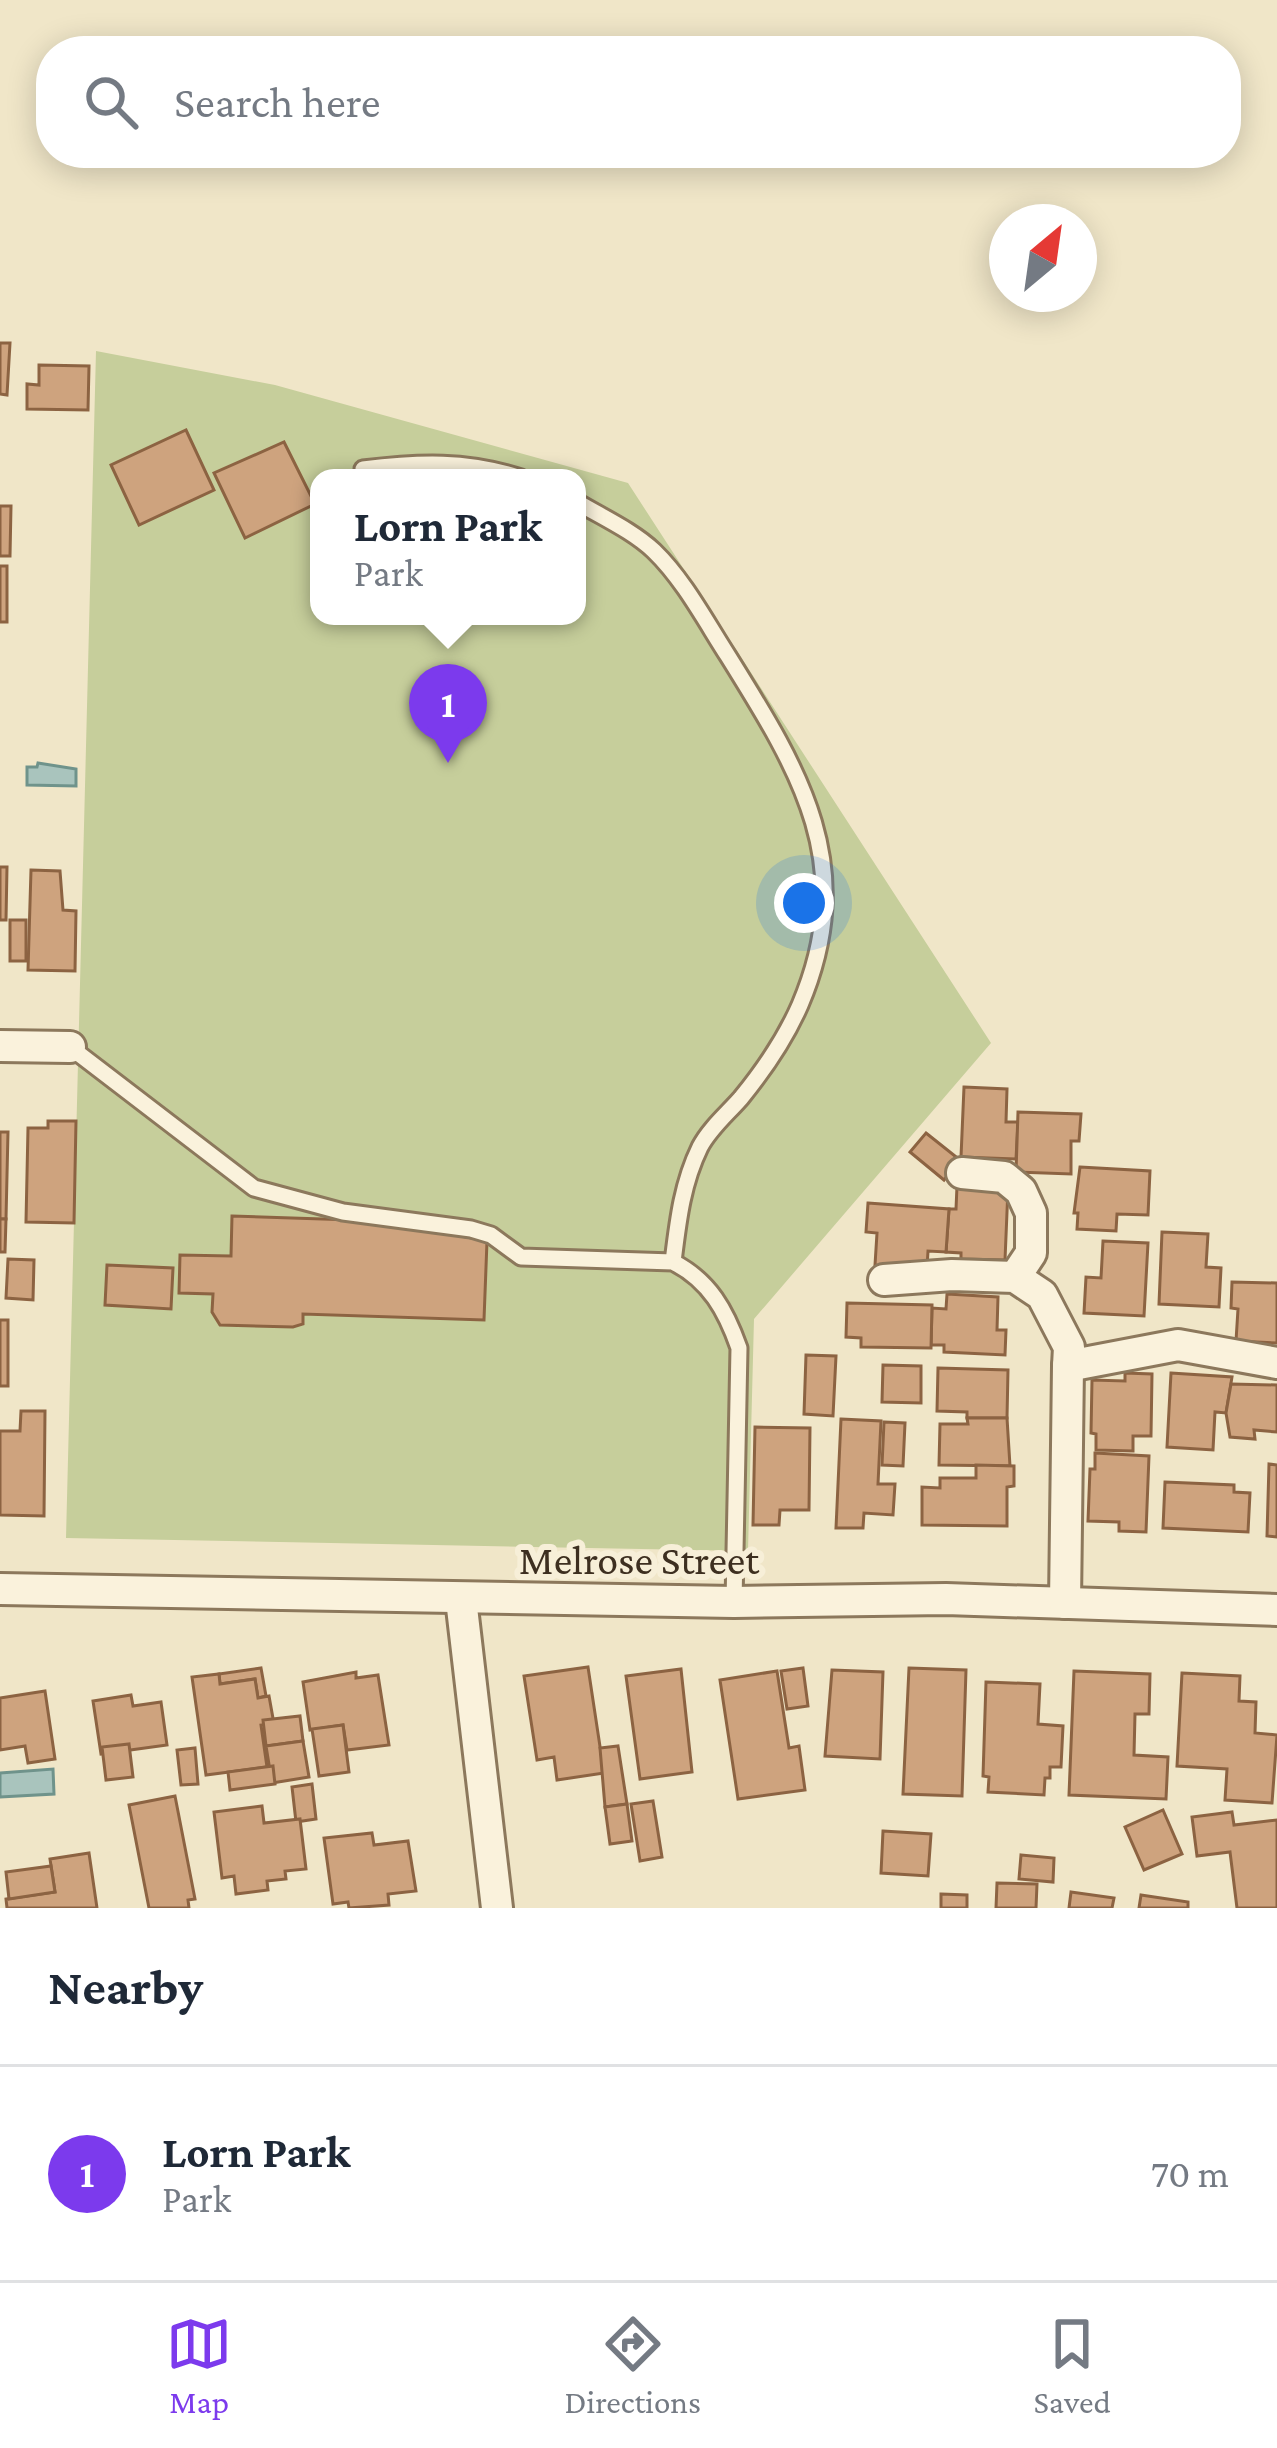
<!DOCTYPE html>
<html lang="en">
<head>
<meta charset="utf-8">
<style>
  body { margin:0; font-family:"Crimson Pro",serif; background:#f2f2f3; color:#1f2937 }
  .compass { position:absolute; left:989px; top:204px; width:108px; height:108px; border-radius:50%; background:#fff; box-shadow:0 6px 30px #0003; rotate:29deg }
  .you { position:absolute; left:804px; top:903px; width:42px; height:42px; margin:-30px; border:9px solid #fff; border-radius:50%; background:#1a73e8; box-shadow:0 0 0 18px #1a73e833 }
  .badge { display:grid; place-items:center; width:78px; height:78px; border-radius:50%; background:#7c3aed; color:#fff; font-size:39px; font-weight:700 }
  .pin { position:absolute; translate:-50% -99px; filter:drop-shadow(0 3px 6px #0008) }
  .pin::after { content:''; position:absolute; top:63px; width:42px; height:36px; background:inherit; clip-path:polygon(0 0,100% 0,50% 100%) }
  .popup { position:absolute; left:310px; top:469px; width:276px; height:156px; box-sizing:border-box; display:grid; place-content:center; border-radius:24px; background:#fff; filter:drop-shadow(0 3px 9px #0005); font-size:39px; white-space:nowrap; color:#747a83 }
  .popup b { font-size:45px; color:#1f2937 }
  .popup::after { content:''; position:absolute; left:50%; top:100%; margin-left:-24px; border:24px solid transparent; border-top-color:#fff }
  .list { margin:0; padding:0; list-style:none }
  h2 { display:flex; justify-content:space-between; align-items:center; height:156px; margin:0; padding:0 48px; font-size:51px }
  h2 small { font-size:39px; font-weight:400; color:#747a83 }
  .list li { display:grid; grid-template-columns:78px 1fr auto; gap:36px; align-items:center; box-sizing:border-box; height:216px; padding:0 48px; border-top:3px solid #e0e1e3 }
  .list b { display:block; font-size:45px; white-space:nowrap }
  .list p { margin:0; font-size:39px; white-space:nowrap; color:#747a83 }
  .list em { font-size:39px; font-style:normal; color:#747a83 }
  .icon { flex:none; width:66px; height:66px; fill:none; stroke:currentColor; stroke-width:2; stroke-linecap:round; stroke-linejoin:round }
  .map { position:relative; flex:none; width:1277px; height:1908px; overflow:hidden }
  .search { position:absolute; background:#fff; box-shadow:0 6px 30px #0003; left:36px; right:36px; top:36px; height:132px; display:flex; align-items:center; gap:30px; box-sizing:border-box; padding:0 42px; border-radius:48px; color:#747a83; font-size:45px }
  .sheet { height:372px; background:#fff }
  nav { display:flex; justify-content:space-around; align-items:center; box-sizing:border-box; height:168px; border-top:3px solid #e0e1e3; background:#fff; font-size:33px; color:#747a83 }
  nav a { display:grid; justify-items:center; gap:6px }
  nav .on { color:#7c3aed }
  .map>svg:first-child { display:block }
</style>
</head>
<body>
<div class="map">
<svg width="1277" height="1908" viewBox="0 0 1277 1908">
  <rect width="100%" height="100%" fill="#f0e6c8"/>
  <path fill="#c6ce9b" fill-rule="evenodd" d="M96,351L275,385L628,483L991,1043L754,1319L748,1551L66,1538ZM319,478H577V616H319Z"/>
  <g fill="#a9c4bd" stroke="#6f938b" stroke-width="3">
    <polygon points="38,763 76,769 76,786 27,785 27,767 37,767"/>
    <polygon points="53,1769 54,1794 0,1797 0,1773"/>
  </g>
  <g fill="#cea37e" stroke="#8c6342" stroke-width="3">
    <polygon points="0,343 10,343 7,395 0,394"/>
    <polygon points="39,365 89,366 88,410 27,409 27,384 39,385"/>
    <polygon points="186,430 214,490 139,525 111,465"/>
    <polygon points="284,442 315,504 245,538 214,473"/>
    <polygon points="0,506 11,506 10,556 0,556"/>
    <rect x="0" y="566" width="7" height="56"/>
    <polygon points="0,867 7,867 6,920 0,920"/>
    <polygon points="31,870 60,871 63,910 76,911 75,971 28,970"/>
    <rect x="10" y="920" width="16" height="41"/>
    <polygon points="964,1087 1007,1089 1006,1122 1018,1122 1016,1159 961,1157"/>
    <polygon points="1018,1112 1081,1114 1079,1141 1071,1141 1071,1174 1016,1172"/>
    <polygon points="48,1121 76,1121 74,1223 26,1222 28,1128 48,1128"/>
    <polygon points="0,1132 8,1132 6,1219 0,1219"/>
    <polygon points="926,1133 960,1160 944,1180 910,1152"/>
    <polygon points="1080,1167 1150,1171 1148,1215 1117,1214 1116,1231 1077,1229 1078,1213 1074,1213"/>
    <polygon points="957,1186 1008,1188 1005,1260 961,1259 961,1253 946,1252 949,1209 956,1209"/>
    <polygon points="868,1203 949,1209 946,1252 928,1251 927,1268 875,1265 877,1233 866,1232"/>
    <polygon points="232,1216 383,1221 487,1241 484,1320 303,1314 303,1324 293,1327 220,1325 212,1312 213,1294 179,1293 180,1255 231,1256"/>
    <polygon points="0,1219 6,1219 5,1252 0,1252"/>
    <polygon points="1162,1232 1208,1234 1206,1267 1221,1268 1219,1307 1159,1304"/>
    <polygon points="1103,1241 1148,1243 1144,1316 1084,1313 1086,1277 1101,1278"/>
    <polygon points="8,1259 34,1260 33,1300 6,1298"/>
    <polygon points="107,1265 173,1268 171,1309 105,1305"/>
    <polygon points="1232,1282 1277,1283 1277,1343 1236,1341 1238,1309 1231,1308"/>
    <polygon points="947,1294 998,1297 997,1330 1006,1330 1005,1355 944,1352 944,1345 931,1345 932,1308 946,1309"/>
    <polygon points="847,1303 932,1305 931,1348 861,1347 861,1338 846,1337"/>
    <rect x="0" y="1320" width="8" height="66"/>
    <polygon points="806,1355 836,1356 833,1416 804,1414"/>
    <polygon points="883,1365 921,1366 921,1403 882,1402"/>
    <polygon points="938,1368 1008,1370 1007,1418 967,1418 967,1412 937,1411"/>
    <polygon points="1125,1373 1152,1374 1151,1436 1133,1436 1133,1451 1096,1450 1096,1434 1091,1433 1092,1380 1125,1381"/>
    <polygon points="1171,1373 1232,1377 1226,1413 1215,1412 1213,1450 1167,1447"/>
    <polygon points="1231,1384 1277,1385 1277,1432 1254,1430 1255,1439 1230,1437 1226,1413"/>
    <polygon points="21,1411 45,1411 44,1516 0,1515 0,1431 20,1431"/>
    <polygon points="967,1418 1007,1418 1010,1466 939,1465 940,1424 968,1424"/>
    <polygon points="841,1419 881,1421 878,1484 895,1484 893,1515 864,1513 863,1528 836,1528"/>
    <polygon points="884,1422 905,1423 903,1466 882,1465"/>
    <polygon points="755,1427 810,1428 809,1510 780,1510 779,1525 753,1525"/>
    <polygon points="1095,1453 1149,1456 1146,1532 1119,1531 1119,1522 1088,1521 1090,1469 1095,1469"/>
    <polygon points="1269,1464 1277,1465 1277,1537 1267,1536"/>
    <polygon points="976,1465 1014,1466 1014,1486 1007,1487 1007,1526 922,1525 922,1487 940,1488 940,1478 976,1478"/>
    <polygon points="1165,1482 1234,1485 1234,1492 1250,1493 1248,1532 1163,1528"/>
    <polygon points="588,1667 604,1773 557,1780 554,1757 537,1760 524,1676"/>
    <polygon points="261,1668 266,1696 258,1698 255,1679 220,1684 219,1674"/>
    <polygon points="803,1668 808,1706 787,1709 781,1671"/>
    <polygon points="909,1668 966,1670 962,1796 903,1794"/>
    <polygon points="681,1669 692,1772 640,1779 626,1676"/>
    <polygon points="832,1670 883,1672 880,1759 825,1756"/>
    <polygon points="777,1671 789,1748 799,1746 805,1790 738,1799 720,1680"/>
    <polygon points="1074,1671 1150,1674 1149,1714 1135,1714 1134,1755 1168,1757 1166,1799 1069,1795"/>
    <polygon points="356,1672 356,1678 378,1675 389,1745 347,1750 343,1725 310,1730 303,1682"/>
    <polygon points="1182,1673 1240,1676 1239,1701 1256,1702 1255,1733 1277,1735 1272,1803 1225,1800 1227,1769 1177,1766"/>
    <polygon points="219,1674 220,1684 255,1679 258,1698 269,1696 274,1724 261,1725 267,1767 206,1775 192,1677"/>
    <polygon points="986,1682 1040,1684 1038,1724 1063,1726 1061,1767 1050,1767 1050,1778 1045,1778 1044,1795 988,1792 989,1777 983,1776"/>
    <polygon points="45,1691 55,1759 28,1763 25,1746 0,1750 0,1698"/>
    <polygon points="131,1695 133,1706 161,1702 167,1745 101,1754 93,1701"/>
    <polygon points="300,1716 303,1741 266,1746 263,1720"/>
    <polygon points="343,1725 349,1772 319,1776 312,1729"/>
    <polygon points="303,1741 309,1777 272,1783 266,1746"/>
    <polygon points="129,1744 133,1777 106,1780 102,1747"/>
    <polygon points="618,1746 627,1804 605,1807 600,1748"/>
    <polygon points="195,1748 198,1784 181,1785 177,1750"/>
    <polygon points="273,1766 275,1784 230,1790 228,1772"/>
    <polygon points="312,1784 316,1819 296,1822 292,1787"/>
    <polygon points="175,1796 195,1899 188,1900 189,1908 149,1908 129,1805"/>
    <polygon points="653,1801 662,1857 640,1861 631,1804"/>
    <polygon points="627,1804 632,1841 610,1844 605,1807"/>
    <polygon points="262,1806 264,1823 300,1819 306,1869 285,1871 286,1879 267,1881 268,1890 236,1894 234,1876 222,1878 214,1812"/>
    <polygon points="1163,1810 1182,1854 1144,1870 1125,1827"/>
    <polygon points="1232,1812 1234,1825 1277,1820 1277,1908 1237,1908 1230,1852 1197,1856 1192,1817"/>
    <polygon points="883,1831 931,1834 928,1876 881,1873"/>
    <polygon points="372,1833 374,1845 408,1841 416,1891 388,1894 389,1905 349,1908 348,1902 333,1904 324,1838"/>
    <polygon points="89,1853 97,1908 7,1908 6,1899 55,1892 50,1859"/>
    <polygon points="1021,1855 1054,1858 1053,1882 1019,1879"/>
    <polygon points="51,1866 55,1892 9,1899 6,1872"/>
    <polygon points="997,1883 1037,1884 1036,1908 996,1908"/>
    <polygon points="1071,1892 1114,1898 1112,1908 1069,1908"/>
    <polygon points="941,1894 967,1895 967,1908 941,1908"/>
    <polygon points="1141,1895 1188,1902 1188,1908 1139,1908"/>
  </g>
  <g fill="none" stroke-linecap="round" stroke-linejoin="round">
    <defs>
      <g id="service">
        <path d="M363,469C419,462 467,460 521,478"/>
        <path d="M577,502C602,517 633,531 654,551C684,580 706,622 728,656C801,773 859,866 800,1005C786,1037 763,1071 741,1098C727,1114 710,1128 700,1147C682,1184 678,1221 673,1262"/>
        <path d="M70,1047L254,1188L343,1212L471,1229L491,1235L521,1257L673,1262C710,1281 726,1311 739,1348L734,1602"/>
      </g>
      <g id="minor">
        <polyline points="0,1046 70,1047"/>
        <polyline points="962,1173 1004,1177 1021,1191 1031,1213 1031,1253 1015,1277"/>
        <polyline points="884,1280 952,1275 1015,1277 1042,1295 1069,1347 1068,1366"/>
        <polyline points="0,1589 734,1602 946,1599 1277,1610"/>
        <polyline points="461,1599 497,1908"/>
        <polyline points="1065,1603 1068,1366 1178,1345 1277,1363"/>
      </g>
    </defs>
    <use href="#service" stroke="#8c785c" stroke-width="21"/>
    <use href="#minor" stroke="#8c785c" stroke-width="36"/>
    <use href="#service" stroke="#faf2dc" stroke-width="15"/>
    <use href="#minor" stroke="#faf2dc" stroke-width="30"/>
  </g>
  <g text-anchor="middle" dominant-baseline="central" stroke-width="12" stroke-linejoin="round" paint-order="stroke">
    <g font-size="42" fill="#3d2f20" stroke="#f7efd8">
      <text x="639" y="1559">Melrose Street</text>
    </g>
  </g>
</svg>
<svg class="compass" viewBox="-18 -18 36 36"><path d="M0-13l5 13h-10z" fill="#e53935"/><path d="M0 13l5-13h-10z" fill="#747a83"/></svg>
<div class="you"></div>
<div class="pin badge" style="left:448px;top:763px">1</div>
<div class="popup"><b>Lorn Park</b>Park</div>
<div class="search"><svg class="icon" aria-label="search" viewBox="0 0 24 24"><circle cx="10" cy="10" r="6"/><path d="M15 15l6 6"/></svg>Search here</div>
</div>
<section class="sheet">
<h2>Nearby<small></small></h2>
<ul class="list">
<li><span class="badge">1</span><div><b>Lorn Park</b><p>Park</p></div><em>70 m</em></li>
</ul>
</section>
<nav>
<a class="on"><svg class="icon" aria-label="map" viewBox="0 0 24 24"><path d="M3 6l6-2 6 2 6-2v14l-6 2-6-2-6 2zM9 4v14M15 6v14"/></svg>Map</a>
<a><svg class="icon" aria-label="directions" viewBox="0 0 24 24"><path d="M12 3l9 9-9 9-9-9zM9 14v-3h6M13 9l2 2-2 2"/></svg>Directions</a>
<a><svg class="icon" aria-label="saved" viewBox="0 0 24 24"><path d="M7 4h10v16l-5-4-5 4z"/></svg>Saved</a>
</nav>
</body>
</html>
